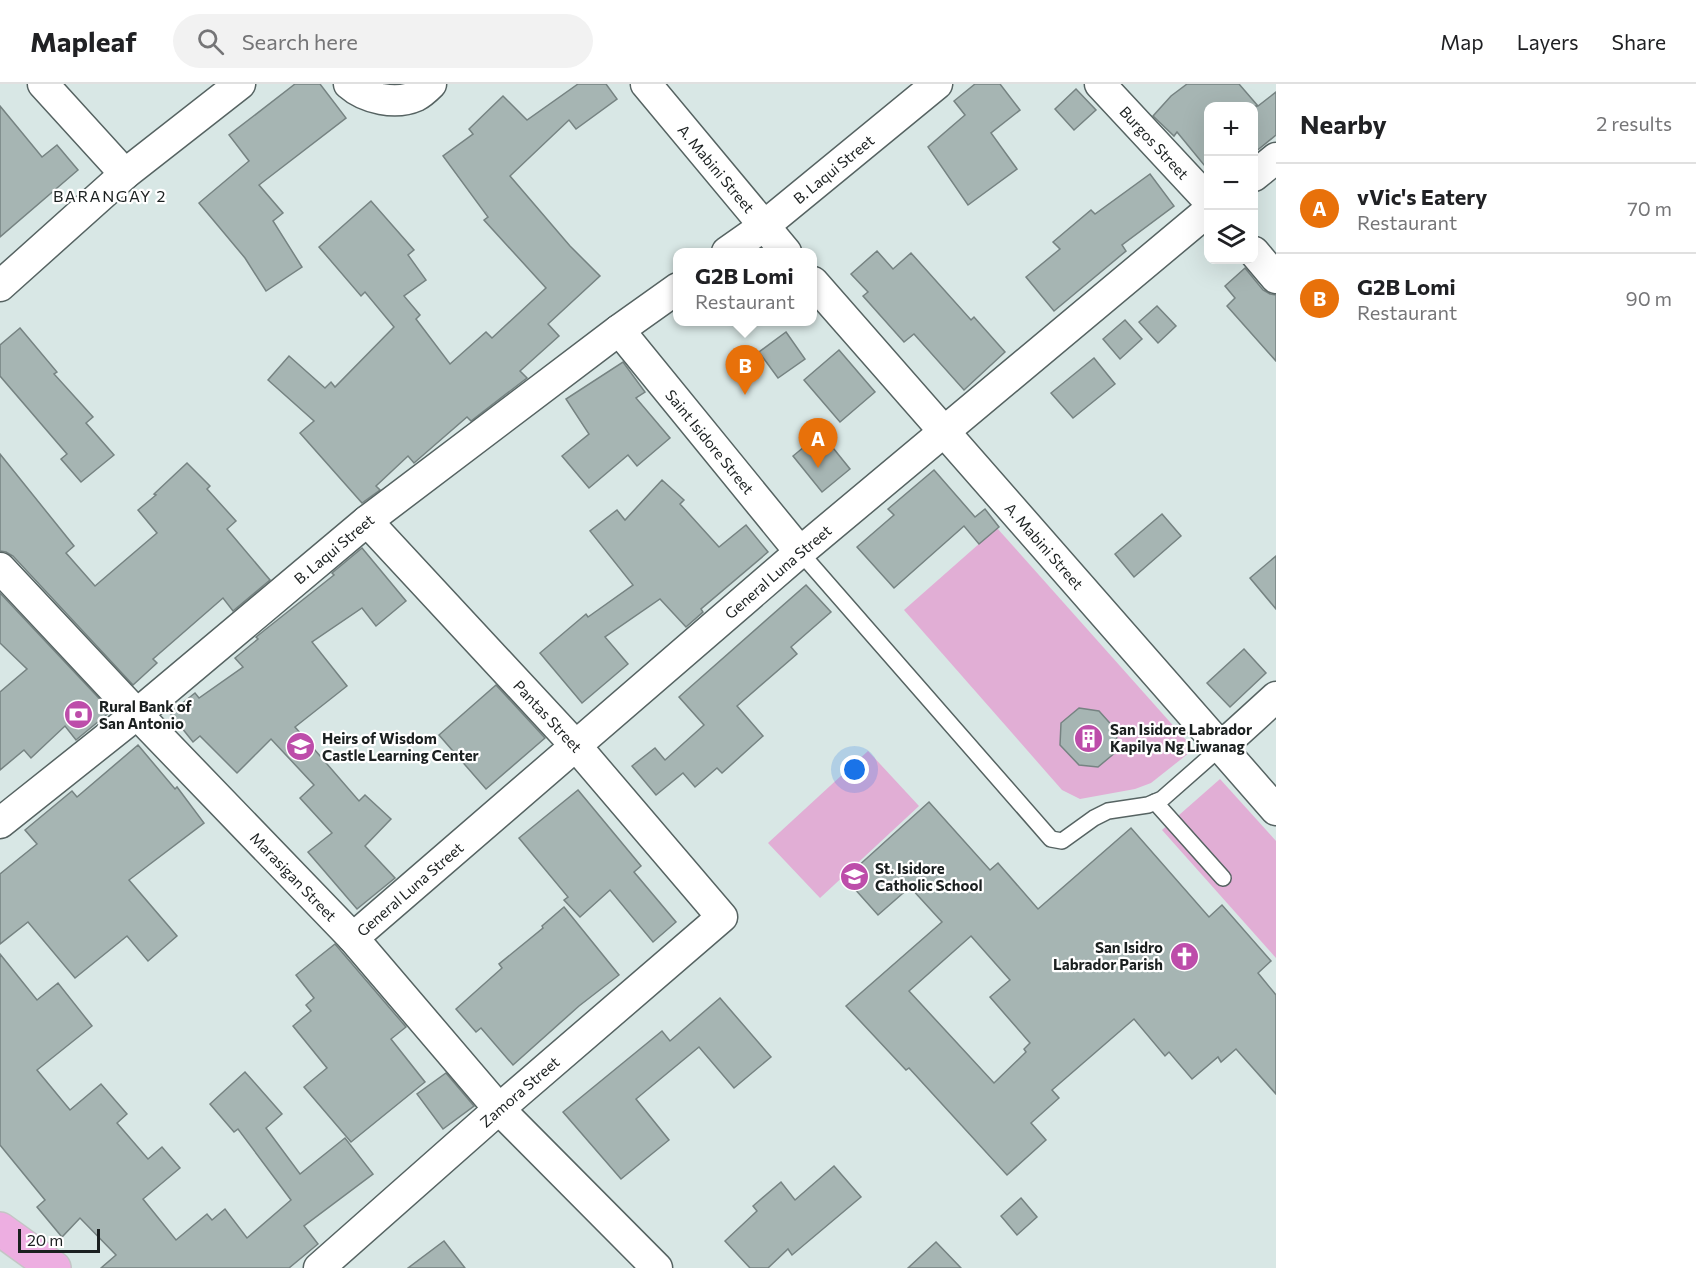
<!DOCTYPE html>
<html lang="en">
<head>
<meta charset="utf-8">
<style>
  body { margin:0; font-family:Commissioner,sans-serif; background:#f2f2f2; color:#202124 }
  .controls { position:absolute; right:18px; top:18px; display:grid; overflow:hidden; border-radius:12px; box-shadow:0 6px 24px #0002 }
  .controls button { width:54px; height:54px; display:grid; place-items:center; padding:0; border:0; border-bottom:2px solid #e0e0e0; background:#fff; color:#202124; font:30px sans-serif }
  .scale { position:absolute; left:18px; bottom:15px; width:82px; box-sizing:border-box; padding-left:6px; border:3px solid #1b2020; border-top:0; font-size:16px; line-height:21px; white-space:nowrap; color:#1b2020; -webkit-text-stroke:4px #fff; paint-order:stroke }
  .you { position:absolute; left:855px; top:686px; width:21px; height:21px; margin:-15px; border:4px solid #fff; border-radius:50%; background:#1a73e8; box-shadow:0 0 0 9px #1a73e833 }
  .badge { display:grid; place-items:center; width:39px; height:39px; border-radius:50%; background:#bd4daa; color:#fff; font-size:20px; font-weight:700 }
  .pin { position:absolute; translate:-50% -50px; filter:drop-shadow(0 2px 3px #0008) }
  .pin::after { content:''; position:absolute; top:32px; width:21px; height:18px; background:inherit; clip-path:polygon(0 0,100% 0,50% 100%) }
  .popup { position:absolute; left:673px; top:164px; width:144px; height:78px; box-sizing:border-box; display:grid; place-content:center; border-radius:12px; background:#fff; filter:drop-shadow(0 2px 4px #0005); font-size:20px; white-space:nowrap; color:#757577 }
  .popup b { font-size:22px; color:#202124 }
  .popup::after { content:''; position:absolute; left:50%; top:100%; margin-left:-12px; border:12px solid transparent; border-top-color:#fff }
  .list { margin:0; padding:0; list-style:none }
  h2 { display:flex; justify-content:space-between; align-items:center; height:78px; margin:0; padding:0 24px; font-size:26px }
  h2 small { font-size:20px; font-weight:400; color:#757577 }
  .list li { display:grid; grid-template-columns:39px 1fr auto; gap:18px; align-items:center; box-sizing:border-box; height:90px; padding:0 24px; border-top:2px solid #e0e0e0 }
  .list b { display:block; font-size:22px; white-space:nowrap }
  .list p { margin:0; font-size:20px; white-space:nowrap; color:#757577 }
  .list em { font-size:20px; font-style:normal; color:#757577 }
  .icon { flex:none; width:33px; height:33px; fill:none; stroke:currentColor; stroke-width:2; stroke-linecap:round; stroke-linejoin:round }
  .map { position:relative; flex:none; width:1276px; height:1184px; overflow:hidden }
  header { display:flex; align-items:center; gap:36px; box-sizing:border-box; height:84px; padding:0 30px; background:#fff; border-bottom:2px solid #e0e0e0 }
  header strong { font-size:28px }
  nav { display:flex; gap:33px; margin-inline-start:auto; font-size:21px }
  .search { width:420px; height:54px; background:#f2f2f2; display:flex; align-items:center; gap:15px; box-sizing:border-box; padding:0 21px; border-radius:33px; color:#757577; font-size:22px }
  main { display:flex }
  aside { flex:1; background:#fff }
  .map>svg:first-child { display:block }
</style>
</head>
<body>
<header>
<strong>Mapleaf</strong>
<div class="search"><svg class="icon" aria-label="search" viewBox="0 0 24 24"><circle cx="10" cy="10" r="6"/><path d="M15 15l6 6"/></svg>Search here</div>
<nav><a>Map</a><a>Layers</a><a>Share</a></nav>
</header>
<main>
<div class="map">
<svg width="1276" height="1184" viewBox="0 0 1276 1184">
  <rect width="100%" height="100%" fill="#d8e7e5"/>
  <g fill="#e1aed5">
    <polygon points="997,444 1194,665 1151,699 1135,705 1080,715 1062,706 904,526"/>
    <polygon points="868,667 919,722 820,814 768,759"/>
    <polygon points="1220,695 1276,757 1276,874 1162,746"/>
  </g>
  <g fill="#a6b5b3" stroke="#768382" stroke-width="1.5" fill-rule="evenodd">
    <polygon points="295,0 320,0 346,34 259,101 283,129 273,137 302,183 266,207 245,174 199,119 249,77 229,51"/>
    <polygon points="578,0 606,0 617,15 576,45 569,36 510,92 570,162 600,192 548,240 559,252 520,287 527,294 471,337 467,333 414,379 408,372 376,402 380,406 362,419 300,349 314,337 268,296 289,272 325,304 331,298 335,303 394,243 365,208 361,212 319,163 371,117 414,166 408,171 426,196 404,212 420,231 416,235 450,280 486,248 492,254 546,204 484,136 488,133 443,72 473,50 469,45 503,12 527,36"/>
    <polygon points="975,0 1000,0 1020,26 991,49 1017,85 968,121 928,63 965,31 954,17"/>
    <polygon points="1187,0 1239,0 1258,22 1276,8 1276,51 1254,69 1254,25 1257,22 1209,22 1209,87 1177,48 1174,52 1153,32 1171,12"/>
    <polygon points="1076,5 1096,26 1074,46 1055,25"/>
    <polygon points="0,22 42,73 57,61 78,86 0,153"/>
    <polygon points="1150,90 1174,122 1122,161 1126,167 1054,227 1026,193 1060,165 1053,158 1091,126 1095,130"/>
    <polygon points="877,167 893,185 911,169 971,236 974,233 1005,268 964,306 914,250 904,258 863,212 868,208 851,190"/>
    <polygon points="1245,184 1263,206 1270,210 1276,211 1276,277 1227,222 1235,214 1225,202"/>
    <polygon points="1157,222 1176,242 1158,259 1139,238"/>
    <polygon points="1125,236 1142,255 1120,275 1103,255"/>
    <polygon points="20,244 57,288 54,290 93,333 86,339 114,371 81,398 61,375 67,370 0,292 0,261"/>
    <polygon points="786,248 805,275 778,294 759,268"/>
    <polygon points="839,266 875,308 840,338 804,296"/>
    <polygon points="1094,274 1115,300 1073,334 1051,309"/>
    <polygon points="623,278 645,308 636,314 670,354 637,382 628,371 589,404 562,372 589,350 566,315"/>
    <polygon points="821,349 850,385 822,408 793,372"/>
    <polygon points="0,370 74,462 66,469 95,502 157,449 138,426 156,411 154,410 187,379 210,402 207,405 236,437 227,445 270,496 233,527 223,514 153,575 157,579 133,601 13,472 6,468 0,467"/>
    <polygon points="934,386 975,433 985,425 999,443 979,460 964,442 894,504 857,463 894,431 888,425"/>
    <polygon points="662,396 684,416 680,420 719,463 746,441 768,468 701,525 703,528 686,543 660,515 605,553 628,580 582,619 540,569 586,530 588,533 633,501 590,447 617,426 625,436"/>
    <polygon points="1162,430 1181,452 1134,493 1115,470"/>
    <polygon points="362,464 406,517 376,542 362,524 312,558 347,602 295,643 359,717 365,711 391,735 365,762 395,794 357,825 308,768 332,749 300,714 314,701 271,655 237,689 200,652 193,658 170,629 195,609 199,614 243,583 235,574 258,555 256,553 334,491 332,489"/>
    <polygon points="1276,472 1276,525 1250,494"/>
    <polygon points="806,501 831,528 791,563 797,570 737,622 763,652 722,689 717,684 695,703 683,689 656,711 632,682 655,664 665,676 704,641 679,613"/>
    <polygon points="0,509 111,627 76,656 65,642 31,674 24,666 0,686 0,608 27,585 0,559"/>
    <polygon points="1244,565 1266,589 1230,623 1207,599"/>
    <polygon points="496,601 545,654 486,705 439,651"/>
    <polygon points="1079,624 1099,627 1117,647 1116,668 1098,683 1079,681 1060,661 1061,639"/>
    <polygon points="138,661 175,705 177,703 204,739 129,796 177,852 148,877 127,852 75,894 28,838 0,860 0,790 37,760 25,746 72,707 77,713"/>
    <polygon points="578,706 641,782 634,788 676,838 653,858 610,806 580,833 564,816 568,813 519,754"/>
    <path d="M929,718L990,786L998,779L1038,825L1131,744L1209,833L1222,821L1271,877L1258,889L1276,911V1010L1236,965L1221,978L1218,973L1192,995L1169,968L1165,972L1134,935L1052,1006L1059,1014L1031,1039L1046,1056L1007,1091L909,984L906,986L846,922L942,838L910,803L878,831L845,794ZM971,852L1010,896L990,913L1030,959L1024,965L1026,968L994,999L909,907Z"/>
    <polygon points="564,823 619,891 579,922 513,981 481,944 476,948 456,925 502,884 499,880 543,844 542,842"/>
    <polygon points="335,860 406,943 391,955 425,998 351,1058 304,1003 327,984 293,942 311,927 306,921 314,914 296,891"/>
    <polygon points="0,870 37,916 58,899 92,942 37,986 70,1026 101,1000 127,1030 117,1039 148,1075 162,1063 180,1084 143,1115 176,1156 207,1130 212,1136 225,1125 247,1154 291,1116 238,1045 234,1048 210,1020 245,988 282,1030 266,1044 300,1090 345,1054 373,1090 304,1142 318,1160 289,1184 101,1184 116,1171 80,1134 62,1153 37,1123 45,1116 0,1061"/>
    <polygon points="720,914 771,973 734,1004 699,963 636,1015 669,1056 621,1095 563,1028 662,947 670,957"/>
    <polygon points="446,989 474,1022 443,1045 417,1010"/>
    <polygon points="834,1082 861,1113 792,1171 788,1165 768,1184 750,1184 725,1157 757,1127 753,1122 781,1098 795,1116"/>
    <polygon points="1021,1114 1037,1133 1017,1151 1001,1132"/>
    <polygon points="444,1157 465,1184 408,1184"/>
    <polygon points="936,1158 961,1184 908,1184"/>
  </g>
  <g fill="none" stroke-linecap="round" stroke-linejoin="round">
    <defs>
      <g id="service">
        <polyline points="800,468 1051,755 1062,757 1094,734 1108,727 1148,721 1162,715 1220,664"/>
        <polyline points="1155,718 1223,794"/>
      </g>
      <g id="minor">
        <polyline points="43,0 125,90"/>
        <path d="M349,0C366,15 396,21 416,12C422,9 427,4 431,0"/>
        <path id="s1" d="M646,0L786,168"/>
        <path id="s2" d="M1100,0L1208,116"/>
        <polyline points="1254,92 1276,74"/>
        <path id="s3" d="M727,168L764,142L937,0"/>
        <polyline points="1254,168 1276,194"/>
        <path id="s4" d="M813,198L1276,726"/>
        <polyline points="0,202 125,90 240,0"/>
        <path id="s5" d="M619,246L800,468"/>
        <path id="s6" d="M0,484L137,630L353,854L499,1025L657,1184"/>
        <polyline points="1220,664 1276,613"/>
        <path id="s7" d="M0,739L137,630L367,437L619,246L678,204"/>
        <path id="s8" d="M353,854L800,468L1208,127"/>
        <path id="s9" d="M319,1184L499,1025L722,833L576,662L367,437"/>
      </g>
      <polyline id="primary" points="0,1145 54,1184"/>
    </defs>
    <use href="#service" stroke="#566362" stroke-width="18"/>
    <use href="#minor" stroke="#566362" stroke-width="33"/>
    <use href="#primary" stroke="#c4c5c5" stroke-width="36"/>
    <use href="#service" stroke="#fff" stroke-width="15"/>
    <use href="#minor" stroke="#fff" stroke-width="30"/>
    <use href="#primary" stroke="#edaee1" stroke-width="33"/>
  </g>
  <defs>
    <symbol id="bank-disc" viewBox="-11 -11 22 22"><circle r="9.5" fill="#bd4daa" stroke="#fff"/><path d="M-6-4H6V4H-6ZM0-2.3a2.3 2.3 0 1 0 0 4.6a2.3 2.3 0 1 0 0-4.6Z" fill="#fff"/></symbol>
    <symbol id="building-disc" viewBox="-11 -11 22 22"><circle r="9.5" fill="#bd4daa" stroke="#fff"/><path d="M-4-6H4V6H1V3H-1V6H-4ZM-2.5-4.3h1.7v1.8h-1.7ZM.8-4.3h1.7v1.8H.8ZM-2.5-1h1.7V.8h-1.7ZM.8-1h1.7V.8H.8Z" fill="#fff"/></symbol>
    <symbol id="school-disc" viewBox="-11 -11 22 22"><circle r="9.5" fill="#bd4daa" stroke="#fff"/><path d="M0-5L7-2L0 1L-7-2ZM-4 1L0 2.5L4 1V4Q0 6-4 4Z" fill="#fff"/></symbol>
    <symbol id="church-disc" viewBox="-11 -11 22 22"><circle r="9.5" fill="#bd4daa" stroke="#fff"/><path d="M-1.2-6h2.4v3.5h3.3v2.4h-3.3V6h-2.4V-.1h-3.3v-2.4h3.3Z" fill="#fff"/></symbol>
  </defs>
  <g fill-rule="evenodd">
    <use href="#bank-disc" x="62" y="614" width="33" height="33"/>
    <use href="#building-disc" x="1072" y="638" width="33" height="33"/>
    <use href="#school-disc" x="284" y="646" width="33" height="33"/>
    <use href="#school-disc" x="838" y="776" width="33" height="33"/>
    <use href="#church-disc" x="1168" y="856" width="33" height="33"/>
  </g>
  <g text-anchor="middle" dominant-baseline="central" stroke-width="4.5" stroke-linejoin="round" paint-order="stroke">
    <g font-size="15" fill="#1b2020" stroke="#fff">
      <text stroke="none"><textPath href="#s2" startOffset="80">Burgos Street</textPath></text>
      <text stroke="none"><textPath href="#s1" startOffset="110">A. Mabini Street</textPath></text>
      <text stroke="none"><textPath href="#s3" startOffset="135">B. Laqui Street</textPath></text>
      <text stroke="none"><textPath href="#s5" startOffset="144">Saint Isidore Street</textPath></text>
      <text stroke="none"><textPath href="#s4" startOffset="351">A. Mabini Street</textPath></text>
      <text stroke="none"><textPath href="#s7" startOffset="432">B. Laqui Street</textPath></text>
      <text stroke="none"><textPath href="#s8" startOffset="561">General Luna Street</textPath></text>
      <text transform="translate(548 632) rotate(47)">Pantas Street</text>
      <text stroke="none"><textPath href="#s6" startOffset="426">Marasigan Street</textPath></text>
      <text stroke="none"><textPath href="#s8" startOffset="75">General Luna Street</textPath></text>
      <text stroke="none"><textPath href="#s9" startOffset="267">Zamora Street</textPath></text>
    </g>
    <g font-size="15" font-weight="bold" fill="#1b2020" stroke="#fff" text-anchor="start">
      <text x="99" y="622">Rural Bank of<tspan x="99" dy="17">San Antonio</tspan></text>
      <text x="1110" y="645">San Isidore Labrador<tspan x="1110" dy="17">Kapilya Ng Liwanag</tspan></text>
      <text x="322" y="654">Heirs of Wisdom<tspan x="322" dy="17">Castle Learning Center</tspan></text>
      <text x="875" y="784">St. Isidore<tspan x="875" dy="17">Catholic School</tspan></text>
      <text x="1163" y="863" text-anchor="end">San Isidro<tspan x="1163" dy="17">Labrador Parish</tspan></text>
    </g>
    <g font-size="16" letter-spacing="1.5" fill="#1b2020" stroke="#fff">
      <text x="110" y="111">BARANGAY 2</text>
    </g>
  </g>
</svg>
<div class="controls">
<button>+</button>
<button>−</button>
<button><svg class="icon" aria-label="layers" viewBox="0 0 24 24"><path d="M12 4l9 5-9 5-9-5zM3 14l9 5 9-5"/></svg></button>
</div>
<div class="scale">20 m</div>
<div class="you"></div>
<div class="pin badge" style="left:818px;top:384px;background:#e8710a">A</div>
<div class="pin badge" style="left:745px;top:311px;background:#e8710a">B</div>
<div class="popup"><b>G2B Lomi</b>Restaurant</div>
</div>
<aside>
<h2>Nearby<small>2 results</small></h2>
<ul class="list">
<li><span class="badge" style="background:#e8710a">A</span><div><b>vVic's Eatery</b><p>Restaurant</p></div><em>70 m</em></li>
<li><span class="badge" style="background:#e8710a">B</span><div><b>G2B Lomi</b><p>Restaurant</p></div><em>90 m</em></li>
</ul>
</aside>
</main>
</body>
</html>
